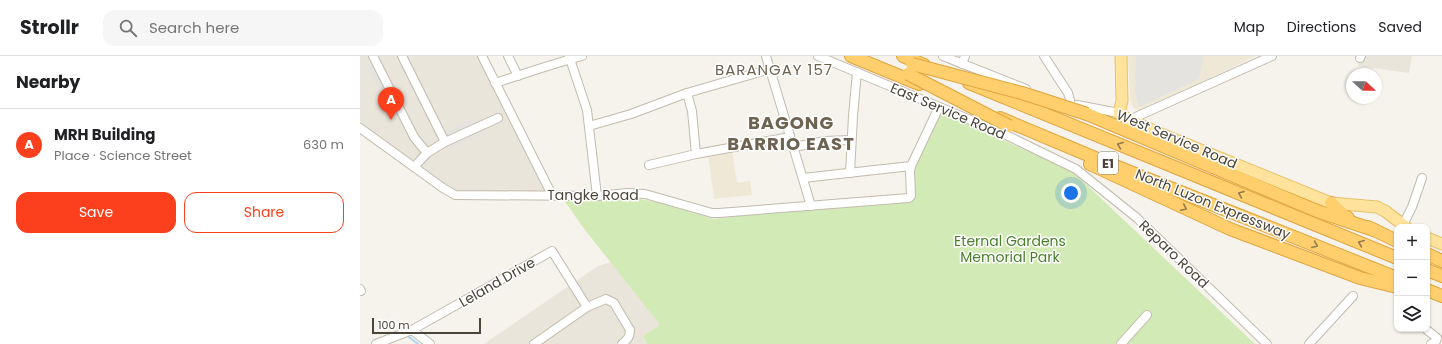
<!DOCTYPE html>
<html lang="en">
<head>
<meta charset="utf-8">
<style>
  body { margin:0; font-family:Poppins,sans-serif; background:#f6f6f6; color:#202124 }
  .controls { position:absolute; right:12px; bottom:12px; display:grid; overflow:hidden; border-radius:8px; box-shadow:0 1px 3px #0004 }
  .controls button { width:36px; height:36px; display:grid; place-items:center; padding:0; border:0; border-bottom:1px solid #e0e0e0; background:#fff; color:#202124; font:20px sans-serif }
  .compass { position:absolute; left:986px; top:12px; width:36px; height:36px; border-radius:50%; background:#fff; box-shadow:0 1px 3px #0004; rotate:111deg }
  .scale { position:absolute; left:12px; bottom:10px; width:109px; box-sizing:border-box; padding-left:4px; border:2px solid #4b4439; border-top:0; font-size:11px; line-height:14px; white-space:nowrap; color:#4b4439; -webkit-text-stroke:3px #fff; paint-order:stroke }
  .you { position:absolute; left:711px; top:137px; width:14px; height:14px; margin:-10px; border:3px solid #fff; border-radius:50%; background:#1a73e8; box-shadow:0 0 0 6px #1a73e833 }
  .badge { display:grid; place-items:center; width:26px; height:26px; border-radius:50%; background:#fc3f1d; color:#fff; font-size:13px; font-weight:700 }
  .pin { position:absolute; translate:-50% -33px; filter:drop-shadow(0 1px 2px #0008) }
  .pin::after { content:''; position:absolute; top:21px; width:14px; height:12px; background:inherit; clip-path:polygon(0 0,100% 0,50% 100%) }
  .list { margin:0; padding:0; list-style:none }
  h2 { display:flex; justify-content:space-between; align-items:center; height:52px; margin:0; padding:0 16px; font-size:17px }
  h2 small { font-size:13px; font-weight:400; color:#757577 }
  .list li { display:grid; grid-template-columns:26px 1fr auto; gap:12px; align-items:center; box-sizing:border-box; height:72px; padding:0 16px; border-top:1px solid #e0e0e0 }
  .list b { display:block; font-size:15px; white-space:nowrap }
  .list p { margin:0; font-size:13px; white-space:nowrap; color:#757577 }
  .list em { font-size:13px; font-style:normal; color:#757577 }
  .actions { display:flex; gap:8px; padding:12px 16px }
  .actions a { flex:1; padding:9px 0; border:1px solid #fc3f1d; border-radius:12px; text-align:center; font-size:14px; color:#fc3f1d }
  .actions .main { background:#fc3f1d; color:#fff }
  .icon { flex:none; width:22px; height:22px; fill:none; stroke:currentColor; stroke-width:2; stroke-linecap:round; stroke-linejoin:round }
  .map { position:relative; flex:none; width:1082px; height:288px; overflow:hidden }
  header { display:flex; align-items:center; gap:24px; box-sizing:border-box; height:56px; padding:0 20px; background:#fff; border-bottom:1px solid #e0e0e0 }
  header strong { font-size:19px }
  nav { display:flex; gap:22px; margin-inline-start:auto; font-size:14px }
  .search { width:280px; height:36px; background:#f6f6f6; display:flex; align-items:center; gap:10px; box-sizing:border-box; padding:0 14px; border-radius:12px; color:#757577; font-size:15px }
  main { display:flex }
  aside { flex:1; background:#fff }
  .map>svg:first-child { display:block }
</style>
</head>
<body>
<header>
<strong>Strollr</strong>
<div class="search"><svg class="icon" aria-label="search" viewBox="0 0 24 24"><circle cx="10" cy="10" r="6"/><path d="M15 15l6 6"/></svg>Search here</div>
<nav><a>Map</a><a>Directions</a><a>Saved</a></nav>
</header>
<main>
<aside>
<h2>Nearby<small></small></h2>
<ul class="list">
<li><span class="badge">A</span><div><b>MRH Building</b><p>Place · Science Street</p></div><em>630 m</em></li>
</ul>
<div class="actions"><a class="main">Save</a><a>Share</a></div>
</aside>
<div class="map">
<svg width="1082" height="288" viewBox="0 0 1082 288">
  <rect width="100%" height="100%" fill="#f6f3ec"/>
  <g fill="#eae5da">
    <polygon points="0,0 120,0 187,137 92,136 0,70"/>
    <polygon points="1000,0 1052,0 1049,17 998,10"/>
    <polygon points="251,206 301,269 283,280 287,288 124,288 238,210"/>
  </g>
  <g fill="#efe8d6">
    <polygon points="768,0 896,0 835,29 778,54 773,52 770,43"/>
    <polygon points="372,93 377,127 390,125 392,139 354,143 348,98"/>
  </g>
  <polygon fill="#d2eab5" points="580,56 712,115 895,288 287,288 283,280 300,269 222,170 204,144 269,141 296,146 354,163 452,151 552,144 553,117 556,107"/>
  <g fill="#e5e3e0">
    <polygon points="776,0 843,0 839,23 779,51 775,36"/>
    <polygon points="12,8 26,37 21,39 7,10"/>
    <polygon points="114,62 117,69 86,85 82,78"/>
    <polygon points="119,71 122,77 90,93 87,87"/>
  </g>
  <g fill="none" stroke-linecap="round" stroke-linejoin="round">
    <polyline stroke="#a9d4f2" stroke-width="2" points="49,281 58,288"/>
    <defs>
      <g id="minor">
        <polyline points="13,0 54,81 67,97"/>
        <polyline points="42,0 85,86"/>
        <polyline points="122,0 192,139"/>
        <polyline points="148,0 158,20"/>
        <polyline points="209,0 227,54 237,140"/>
        <polyline points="406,0 451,150"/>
        <polyline points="458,0 644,78 716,113 777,162 907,288"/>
        <polyline points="583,0 666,33"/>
        <polyline points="684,0 708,37 710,44 710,47"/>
        <polyline points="1000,2 1001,0"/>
        <polyline points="602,8 605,0"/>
        <path d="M135,27C164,18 192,8 222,0"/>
        <polyline points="327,37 332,55 336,98"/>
        <polyline points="717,49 759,57"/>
        <polyline points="769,64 912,0"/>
        <polyline points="229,70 271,58 327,37 410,13"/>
        <polyline points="0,72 83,132 95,139 237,140 267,137 285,138 352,157 359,157 549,142 551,140 550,115 551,110 579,51"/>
        <polyline points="434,91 465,85 491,84"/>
        <polyline points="289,109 336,98 430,81"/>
        <polyline points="54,111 67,97 85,86 138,62"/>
        <polyline points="490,117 493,60 497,16"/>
        <polyline points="443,122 551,110"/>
        <polyline points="1043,169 1052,151 1062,122"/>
        <polyline points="0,233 1,235"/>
        <polyline points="52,274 70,288"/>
        <polyline points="1067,274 1077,282 1076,285 1071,288"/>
        <polyline points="16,288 52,274 192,195 227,251"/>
        <path d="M174,288L227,251L246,243L254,247L270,274C270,281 267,284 262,288"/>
        <polyline points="761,288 787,259"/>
        <polyline points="949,288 993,240"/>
      </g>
      <g id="major">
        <polyline points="761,0 762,45 759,57 769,64 801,78 971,147 1017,151 1025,155 1046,171"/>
        <polyline points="1067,182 1082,188"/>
      </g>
      <g id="highway">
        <polyline points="491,0 559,28"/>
        <polyline points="543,0 564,9"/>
        <polyline points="609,27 1037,202"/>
        <polyline points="727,58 957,155 1014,174"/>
        <polyline points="640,62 740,104 1037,222"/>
        <polyline points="730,108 870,173 1000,222 1037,231"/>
        <polyline points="971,147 981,157 988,162"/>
        <polyline points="1008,171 1037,185"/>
        <polyline points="1067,198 1082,205"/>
        <polyline points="1067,214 1082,220"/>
        <polyline points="1067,234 1082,240"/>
      </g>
    </defs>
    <use href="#minor" stroke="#c2bbae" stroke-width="10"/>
    <use href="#major" stroke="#e6c16a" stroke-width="13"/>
    <use href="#highway" stroke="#e0a43c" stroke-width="14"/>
    <use href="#minor" stroke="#fff" stroke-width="8"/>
    <use href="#major" stroke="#ffe39c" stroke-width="11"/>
    <use href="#highway" stroke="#ffcf6e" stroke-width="12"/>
    <defs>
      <g id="highway-bridge">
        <polyline points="552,8 662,37 727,58"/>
        <polyline points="548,18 649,70"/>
      </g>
    </defs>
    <use href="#highway-bridge" stroke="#e0a43c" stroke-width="14" stroke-linecap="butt"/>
    <use href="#highway-bridge" stroke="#ffcf6e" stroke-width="12"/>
  </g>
  <defs><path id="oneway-chevron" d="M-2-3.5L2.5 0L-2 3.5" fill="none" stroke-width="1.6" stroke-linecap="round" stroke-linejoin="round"/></defs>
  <g stroke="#937c4e">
    <use href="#oneway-chevron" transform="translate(760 89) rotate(-158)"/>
    <use href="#oneway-chevron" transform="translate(881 138) rotate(-158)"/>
    <use href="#oneway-chevron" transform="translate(824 152) rotate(25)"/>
    <use href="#oneway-chevron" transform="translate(1001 187) rotate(-158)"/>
    <use href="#oneway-chevron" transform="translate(955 189) rotate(22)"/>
  </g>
  <g text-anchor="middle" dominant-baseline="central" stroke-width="3" stroke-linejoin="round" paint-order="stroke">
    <rect fill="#fff" stroke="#817c74" stroke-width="1" x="738" y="96" width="20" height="22" rx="3"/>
    <g font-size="13" font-weight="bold" fill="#4b4439">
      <text x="748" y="107">E1</text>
    </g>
    <g font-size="14" fill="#4b4439" stroke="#fff">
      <text transform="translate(588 55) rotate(23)">East Service Road</text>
      <text transform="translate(817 83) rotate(23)">West Service Road</text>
      <text x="233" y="139">Tangke Road</text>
      <text transform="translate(853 148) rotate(22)">North Luzon Expressway</text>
      <text transform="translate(814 198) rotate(44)">Reparo Road</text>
      <text transform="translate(137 226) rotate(-30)">Leland Drive</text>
    </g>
    <g font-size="14" fill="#4a7f2a" stroke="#fff">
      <text x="650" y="185">Eternal Gardens<tspan x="650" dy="16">Memorial Park</tspan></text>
    </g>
    <g font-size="15" letter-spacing="1" fill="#6e6250" stroke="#fff">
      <text x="414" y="13">BARANGAY 157</text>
    </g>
    <g font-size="18" font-weight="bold" letter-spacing="1" fill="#6e6250" stroke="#fff">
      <text x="431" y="66">BAGONG<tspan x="431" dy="21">BARRIO EAST</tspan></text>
    </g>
  </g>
</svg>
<div class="controls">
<button>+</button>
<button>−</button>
<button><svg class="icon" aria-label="layers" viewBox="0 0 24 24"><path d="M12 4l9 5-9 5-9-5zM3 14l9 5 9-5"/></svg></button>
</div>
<svg class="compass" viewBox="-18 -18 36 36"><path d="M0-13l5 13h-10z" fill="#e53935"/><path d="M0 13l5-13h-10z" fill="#757577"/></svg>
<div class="scale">100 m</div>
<div class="you"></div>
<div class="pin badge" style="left:31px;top:64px">A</div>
</div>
</main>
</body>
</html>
